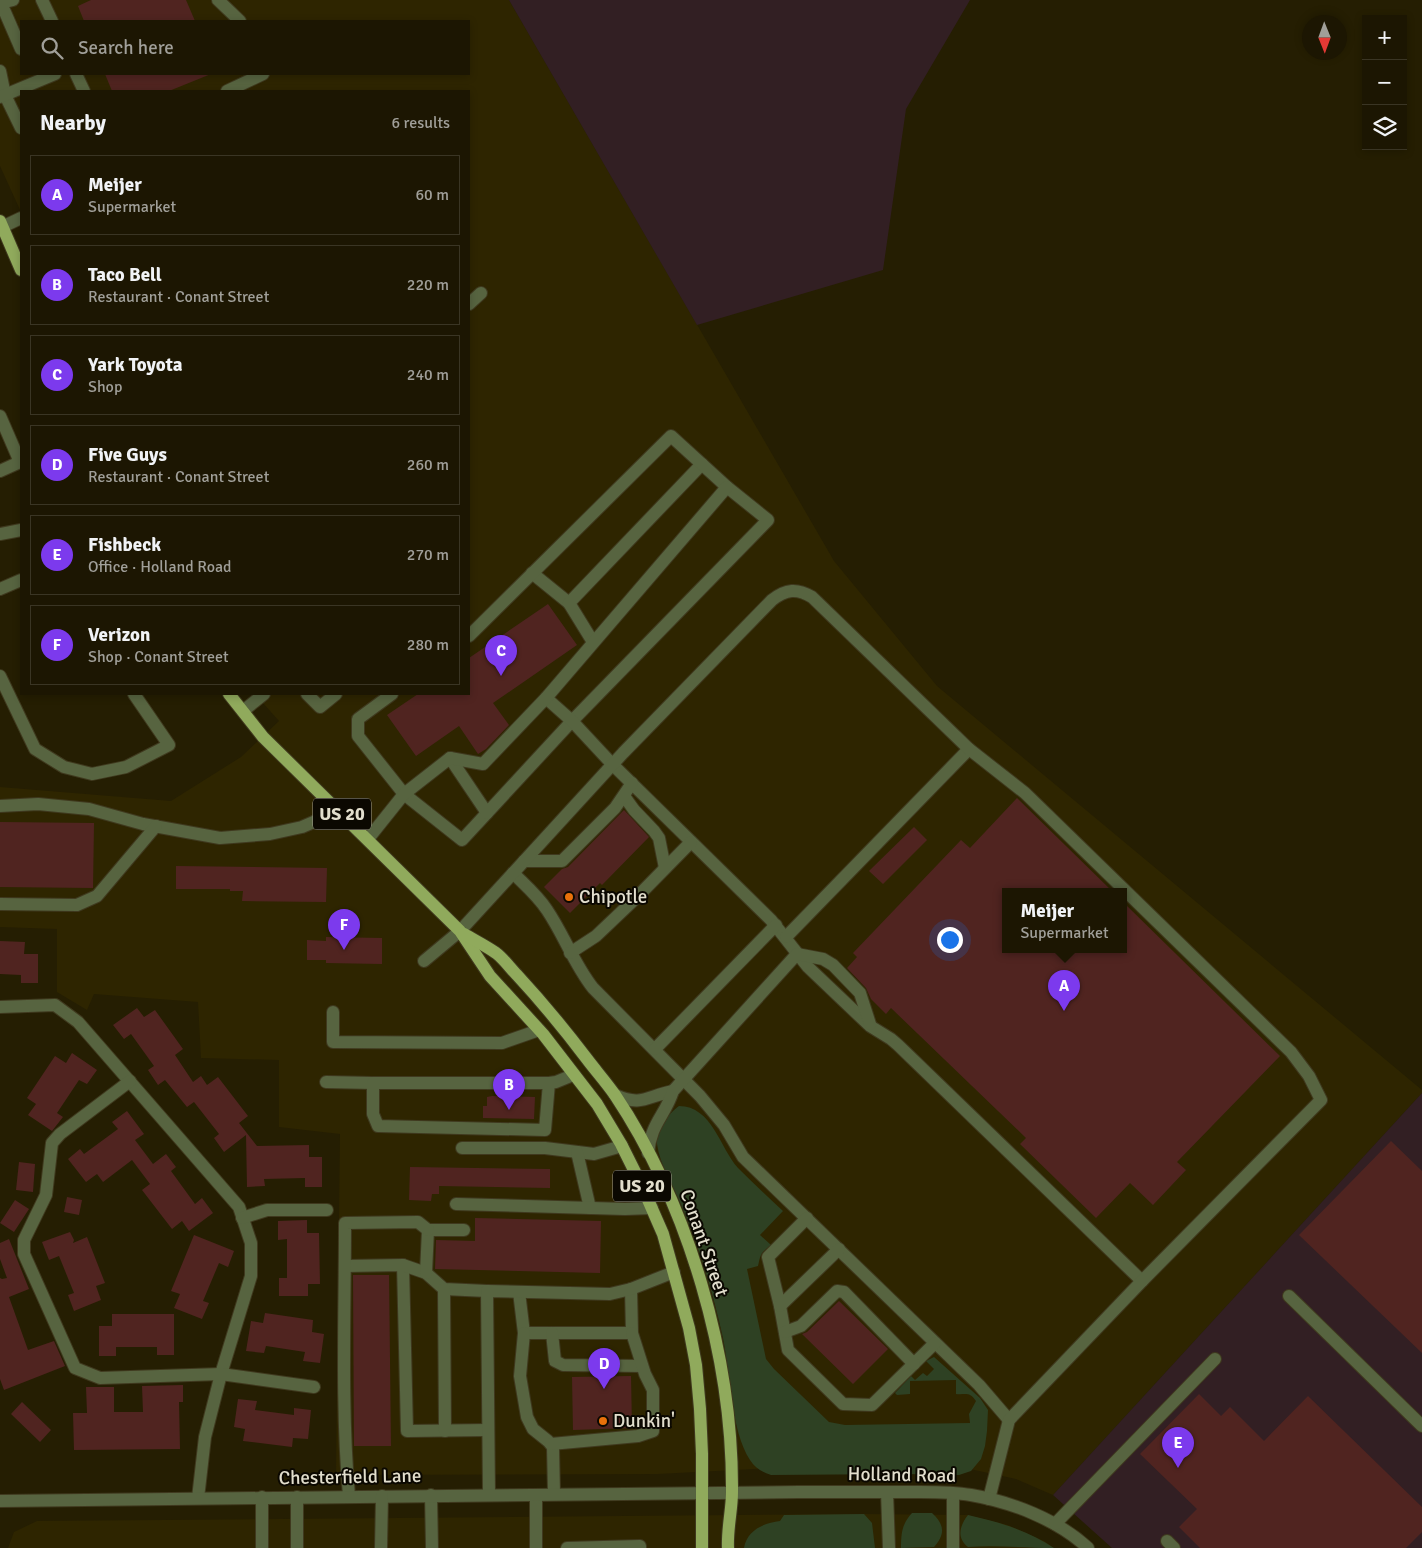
<!DOCTYPE html>
<html lang="en">
<head>
<meta charset="utf-8">
<style>
  body { margin:0; font-family:Signika,sans-serif; background:#292311; color:#f1f3f6 }
  .controls { position:absolute; right:15px; top:15px; display:grid; overflow:hidden; border-radius:0px; box-shadow:0 2px 8px #0003 }
  .controls button { width:45px; height:45px; display:grid; place-items:center; padding:0; border:0; border-bottom:1px solid #3a3524; background:#1c1602; color:#f1f3f6; font:25px sans-serif }
  .compass { position:absolute; left:1302px; top:15px; width:45px; height:45px; border-radius:50%; background:#1c1602; box-shadow:0 2px 8px #0003; rotate:179deg }
  .you { position:absolute; left:949px; top:939px; width:18px; height:18px; margin:-12px; border:4px solid #fff; border-radius:50%; background:#1a73e8; box-shadow:0 0 0 8px #1a73e833 }
  .badge { display:grid; place-items:center; width:32px; height:32px; border-radius:50%; background:#7c3aed; color:#fff; font-size:16px; font-weight:700 }
  .pin { position:absolute; translate:-50% -41px; filter:drop-shadow(0 1px 2px #0008) }
  .pin::after { content:''; position:absolute; top:26px; width:18px; height:15px; background:inherit; clip-path:polygon(0 0,100% 0,50% 100%) }
  .popup { position:absolute; left:1002px; top:888px; width:125px; height:65px; box-sizing:border-box; display:grid; place-content:center; border-radius:0px; background:#1c1602; filter:drop-shadow(0 1px 4px #0005); font-size:16px; white-space:nowrap; color:#a09f99 }
  .popup b { font-size:19px; color:#f1f3f6 }
  .popup::after { content:''; position:absolute; left:50%; top:100%; margin-left:-10px; border:10px solid transparent; border-top-color:#1c1602 }
  .list { margin:0; padding:0; list-style:none }
  h2 { display:flex; justify-content:space-between; align-items:center; height:65px; margin:0; padding:0 20px; font-size:21px }
  h2 small { font-size:16px; font-weight:400; color:#a09f99 }
  .list li { display:grid; grid-template-columns:32px 1fr auto; gap:15px; align-items:center; box-sizing:border-box; height:80px; margin:0 10px 10px; padding:0 10px; border:1px solid #3a3524; border-radius:0px }
  .list b { display:block; font-size:19px; white-space:nowrap }
  .list p { margin:0; font-size:16px; white-space:nowrap; color:#a09f99 }
  .list em { font-size:16px; font-style:normal; color:#a09f99 }
  .icon { flex:none; width:28px; height:28px; fill:none; stroke:currentColor; stroke-width:2; stroke-linecap:round; stroke-linejoin:round }
  .map { position:relative; flex:none; width:1422px; height:1548px; overflow:hidden }
  .search { position:absolute; background:#1c1602; box-shadow:0 2px 8px #0003; left:20px; top:20px; width:450px; height:55px; display:flex; align-items:center; gap:12px; box-sizing:border-box; padding:0 18px; border-radius:0px; color:#a09f99; font-size:19px }
  .panel { position:absolute; background:#1c1602; box-shadow:0 2px 8px #0003; left:20px; top:90px; width:450px; height:605px; border-radius:0px }
  .map>svg:first-child { display:block }
</style>
</head>
<body>
<div class="map">
<svg width="1422" height="1548" viewBox="0 0 1422 1548">
  <rect width="100%" height="100%" fill="#251e02"/>
  <g fill="#2e2500" fill-rule="evenodd">
    <path d="M0,0H509L834,561L937,686L1422,1090V1093L1053,1495L1016,1479L965,1468H775L658,1474L336,1475L340,1134L279,1127V1060L201,1058L198,1002L94,994L87,1010L57,992V929L0,927V787L171,801L241,757L279,721L255,694H469V91H21V212L0,166ZM21,21H469V74H21ZM1005,892H1123V950H1005Z"/>
    <polygon points="864,1514 968,1515 1008,1525 1044,1541 1054,1548 8,1548 14,1532 37,1521"/>
  </g>
  <g fill="#321f23">
    <polygon points="509,0 970,0 906,109 883,270 697,325"/>
    <polygon points="1422,1093 1422,1548 1112,1548 1053,1495"/>
  </g>
  <g fill="#2e4123">
    <path d="M679,1106C712,1106 720,1148 738,1168C753,1183 768,1197 783,1211L760,1235L771,1245C760,1254 761,1253 758,1266L747,1269L766,1359L774,1369L829,1422L845,1425L970,1423L969,1414L976,1401C969,1391 966,1395 956,1394V1380L910,1381V1394L897,1395L895,1393L911,1376L915,1380L923,1373L927,1376L934,1369L926,1361L934,1357L980,1398L988,1410L987,1431L985,1446L981,1459L971,1471L959,1475L905,1474L771,1475C762,1472 755,1468 750,1460C731,1431 730,1373 723,1338C713,1293 700,1249 682,1207C674,1187 660,1166 657,1144C656,1129 668,1114 679,1106Z"/>
    <path d="M912,1513H932C944,1524 946,1534 934,1547L901,1548C901,1533 902,1524 912,1513Z"/>
    <path d="M864,1514L872,1523L875,1548H744C747,1530 764,1523 780,1521L784,1515Z"/>
    <path d="M968,1515C998,1522 1028,1530 1054,1548C1025,1548 997,1545 968,1547C956,1538 960,1525 968,1515Z"/>
  </g>
  <g fill="#502420">
    <polygon points="91,0 186,0 195,21 84,21 78,6"/>
    <polygon points="105,74 211,74 169,91 112,91"/>
    <polygon points="548,604 577,645 493,703 509,725 486,749 478,754 459,726 416,756 387,715 418,694 469,694 469,658"/>
    <polygon points="1017,798 1113,892 1005,892 1005,950 1123,950 1123,902 1280,1056 1177,1162 1186,1170 1153,1205 1130,1183 1096,1218 1020,1144 1026,1138 891,1008 886,1014 871,999 866,988 847,968 857,957 853,953 961,840 970,848"/>
    <polygon points="624,810 649,837 602,885 600,883 570,913 544,887 562,869 568,867"/>
    <polygon points="0,822 94,823 93,888 0,887"/>
    <polygon points="914,827 927,840 883,884 869,871"/>
    <polygon points="176,866 327,868 326,902 242,901 243,891 230,891 230,889 176,889"/>
    <polygon points="326,937 382,938 382,964 326,963 326,960 307,960 307,940 326,941"/>
    <polygon points="0,941 25,942 24,954 38,954 38,983 21,983 21,975 0,974"/>
    <polygon points="137,1008 144,1017 155,1010 183,1049 175,1055 193,1082 201,1076 207,1085 218,1077 248,1116 239,1123 257,1146 309,1145 309,1157 322,1157 322,1187 305,1187 305,1178 264,1179 265,1186 247,1187 246,1135 224,1152 214,1138 219,1134 194,1102 187,1107 165,1080 158,1085 148,1070 154,1066 131,1034 124,1039 113,1025"/>
    <polygon points="72,1053 97,1070 87,1084 79,1080 57,1113 63,1117 52,1131 28,1115 36,1104 27,1098 55,1056 66,1063"/>
    <polygon points="492,1096 535,1097 534,1119 483,1118 483,1106 487,1106 487,1097"/>
    <polygon points="127,1111 144,1134 135,1140 153,1164 166,1154 176,1167 171,1171 195,1204 202,1198 213,1213 189,1231 182,1221 172,1229 142,1190 150,1184 132,1160 103,1182 97,1174 86,1182 68,1159 80,1149 84,1154 118,1129 112,1122"/>
    <polygon points="1391,1141 1422,1171 1422,1353 1299,1235"/>
    <polygon points="19,1162 35,1164 33,1192 16,1190"/>
    <polygon points="410,1167 550,1169 550,1188 439,1186 439,1194 432,1194 431,1201 409,1200"/>
    <polygon points="67,1197 82,1200 79,1215 64,1212"/>
    <polygon points="15,1200 29,1209 14,1232 0,1223"/>
    <polygon points="475,1218 601,1221 600,1273 435,1269 436,1240 475,1241"/>
    <polygon points="307,1220 307,1233 319,1233 320,1284 308,1284 308,1296 279,1296 279,1278 287,1278 287,1239 278,1240 278,1221"/>
    <polygon points="70,1232 74,1240 73,1243 87,1237 105,1283 96,1286 101,1300 74,1311 68,1295 74,1293 59,1256 49,1260 42,1242"/>
    <polygon points="194,1235 234,1251 228,1267 219,1263 203,1301 209,1303 202,1319 174,1308 180,1294 171,1291"/>
    <polygon points="9,1239 29,1289 9,1297 28,1350 54,1341 65,1366 4,1390 0,1379 0,1278 2,1279 7,1278 0,1259 0,1243"/>
    <polygon points="353,1275 389,1275 391,1446 354,1446"/>
    <polygon points="839,1301 888,1349 853,1384 802,1334 807,1332"/>
    <polygon points="265,1313 313,1320 312,1332 324,1334 320,1363 303,1361 305,1352 266,1346 264,1353 246,1351 251,1321 263,1323"/>
    <polygon points="112,1314 174,1314 174,1355 157,1355 157,1347 116,1347 116,1356 99,1356 99,1326 112,1326"/>
    <polygon points="631,1376 632,1428 573,1430 572,1377"/>
    <polygon points="183,1385 183,1402 179,1402 180,1449 74,1450 73,1413 87,1413 86,1387 114,1387 114,1412 143,1412 142,1386"/>
    <polygon points="1199,1394 1221,1416 1230,1407 1264,1441 1308,1396 1422,1507 1422,1532 1406,1548 1200,1548 1179,1527 1197,1509 1140,1454"/>
    <polygon points="238,1399 257,1401 255,1410 294,1415 294,1408 311,1410 308,1439 293,1438 292,1447 243,1441 245,1429 234,1427"/>
    <polygon points="22,1402 51,1430 40,1442 11,1414"/>
  </g>
  <g fill="none" stroke-linecap="round" stroke-linejoin="round">
    <defs>
      <g id="minor">
        <polyline points="13,0 1,3 21,49"/>
        <polyline points="42,0 52,21"/>
        <polyline points="218,0 240,21"/>
        <polyline points="0,71 5,95 21,128"/>
        <polyline points="76,74 84,91"/>
        <polyline points="227,91 263,74"/>
        <polyline points="0,97 55,74"/>
        <polyline points="2,227 21,218"/>
        <polyline points="469,304 481,293"/>
        <polyline points="0,416 20,462 0,471"/>
        <polyline points="0,534 21,530"/>
        <polyline points="532,573 569,603"/>
        <polyline points="0,589 21,580"/>
        <polyline points="593,642 569,603 702,464"/>
        <polyline points="0,676 35,749 64,767 92,774 126,767 169,745 134,694"/>
        <polyline points="307,694 320,707 336,694"/>
        <polyline points="392,694 358,719 358,736 404,794 462,840 572,721 768,520 727,487 671,436 469,636"/>
        <polyline points="546,698 572,721 613,765 771,920 808,967 870,1026 891,1039 898,1045 1142,1281"/>
        <polyline points="243,711 264,694"/>
        <polyline points="450,758 487,813"/>
        <polyline points="624,796 634,810 654,831 659,838 665,868"/>
        <polyline points="0,806 38,804 89,809 143,824 220,838 270,834 302,827 339,811"/>
        <polyline points="368,839 404,794 450,758 483,764 546,698 727,487"/>
        <polyline points="524,861 562,861 615,808 632,783"/>
        <path d="M513,873C525,885 538,896 547,910C564,935 574,964 593,988L700,1096L724,1125L743,1157L979,1385L1009,1420"/>
        <polyline points="0,904 77,905 97,896 156,826"/>
        <polyline points="786,937 969,749"/>
        <polyline points="570,953 596,936 636,898 691,842"/>
        <path d="M424,961L460,931L623,753L772,600C786,589 797,588 812,597L969,749L1025,793L1291,1052L1309,1076L1321,1100L1142,1281L1009,1420L989,1499"/>
        <polyline points="0,1007 55,1005 78,1022 239,1207 251,1243 251,1276 221,1374 205,1437 198,1498"/>
        <polyline points="333,1012 333,1042 502,1043 539,1030"/>
        <polyline points="655,1049 776,925"/>
        <polyline points="130,1081 60,1134 52,1143 46,1195 24,1240 24,1254 75,1368 100,1378 221,1374 314,1387"/>
        <polyline points="326,1082 373,1083"/>
        <polyline points="549,1083 545,1130 378,1126 373,1114 373,1083 549,1083 556,1082 573,1075"/>
        <path d="M615,1095C642,1107 647,1096 673,1091"/>
        <polyline points="462,1148 545,1148 594,1154 622,1146"/>
        <polyline points="577,1152 590,1208"/>
        <path d="M648,1153C651,1123 665,1116 673,1091L797,954L823,959L833,965L860,993L870,1024"/>
        <polyline points="456,1204 625,1209 652,1208"/>
        <polyline points="242,1218 267,1210 327,1210"/>
        <polyline points="807,1218 768,1257 780,1306 788,1350 843,1404 872,1405 935,1343"/>
        <polyline points="403,1265 407,1431 488,1430"/>
        <polyline points="345,1266 403,1265 426,1273 444,1289 487,1291"/>
        <polyline points="426,1273 428,1230 464,1230"/>
        <polyline points="444,1289 445,1431"/>
        <polyline points="519,1292 524,1333 632,1333 631,1289"/>
        <polyline points="1289,1296 1422,1426"/>
        <polyline points="780,1306 839,1249"/>
        <polyline points="785,1332 801,1326 837,1291 844,1292 914,1364"/>
        <polyline points="524,1333 520,1376 527,1417 533,1429 548,1441 553,1447 554,1494"/>
        <polyline points="552,1333 555,1361 563,1365 642,1366"/>
        <polyline points="551,1444 638,1436 653,1431 653,1390 645,1374 632,1333"/>
        <polyline points="887,1492 889,1548"/>
        <polyline points="953,1494 953,1548"/>
        <polyline points="431,1495 432,1548"/>
        <polyline points="489,1495 487,1291 610,1294 631,1289 674,1272"/>
        <polyline points="536,1495 536,1548"/>
        <path d="M349,1496C341,1406 345,1314 345,1223L418,1222L428,1230"/>
        <path d="M0,1501L799,1492C833,1492 868,1492 902,1492C925,1492 949,1491 971,1495C1012,1502 1058,1520 1088,1548"/>
        <polyline points="1055,1524 1215,1359"/>
        <polyline points="1167,1541 1174,1548"/>
        <polyline points="262,1548 262,1497"/>
        <polyline points="297,1548 297,1497"/>
        <polyline points="381,1548 382,1496"/>
        <polyline points="567,1548 640,1546 640,1548"/>
      </g>
      <g id="major">
        <polyline points="0,221 21,270"/>
        <polyline points="229,694 263,737 460,931 490,976 543,1034 597,1104 621,1144 642,1186 663,1234 689,1328 696,1365 700,1409 702,1454 702,1548"/>
        <path d="M464,934C474,940 486,946 496,953C504,959 510,968 517,975C542,1002 565,1030 587,1059C596,1071 606,1082 615,1095C689,1206 733,1358 732,1492C732,1510 727,1529 728,1548"/>
      </g>
    </defs>
    <use href="#minor" stroke="#3f391e" stroke-width="14"/>
    <use href="#major" stroke="#3f391e" stroke-width="14"/>
    <use href="#minor" stroke="#576440" stroke-width="12"/>
    <use href="#major" stroke="#90aa5c" stroke-width="12"/>
  </g>
  <g fill="#e8710a" stroke="#0b0801" stroke-width="2">
    <circle cx="569" cy="897" r="5"/>
    <circle cx="603" cy="1421" r="5"/>
  </g>
  <g text-anchor="middle" dominant-baseline="central" stroke-width="4" stroke-linejoin="round" paint-order="stroke">
    <g fill="#0b0801" stroke="#a29e90" stroke-width="1">
      <rect x="313" y="798.5" width="58" height="31" rx="4"/>
      <rect x="613" y="1170.5" width="58" height="31" rx="4"/>
    </g>
    <g font-size="18" font-weight="bold" fill="#e2decd">
      <text x="342" y="814">US 20</text>
      <text x="642" y="1186">US 20</text>
    </g>
    <g font-size="19" fill="#e2decd" stroke="#0b0801" text-anchor="start">
      <text x="579" y="897">Chipotle</text>
      <text x="613" y="1421">Dunkin'</text>
    </g>
    <g font-size="19" fill="#e2decd" stroke="#0b0801">
      <text transform="translate(704 1243) rotate(71)">Conant Street</text>
      <text transform="translate(902 1475) rotate(1)">Holland Road</text>
      <text transform="translate(350 1477) rotate(-1)">Chesterfield Lane</text>
    </g>
  </g>
</svg>
<div class="controls">
<button>+</button>
<button>−</button>
<button><svg class="icon" aria-label="layers" viewBox="0 0 24 24"><path d="M12 4l9 5-9 5-9-5zM3 14l9 5 9-5"/></svg></button>
</div>
<svg class="compass" viewBox="-18 -18 36 36"><path d="M0-13l5 13h-10z" fill="#e53935"/><path d="M0 13l5-13h-10z" fill="#a09f99"/></svg>
<div class="you"></div>
<div class="pin badge" style="left:1064px;top:1011px">A</div>
<div class="popup"><b>Meijer</b>Supermarket</div>
<div class="pin badge" style="left:509px;top:1110px">B</div>
<div class="pin badge" style="left:501px;top:676px">C</div>
<div class="pin badge" style="left:604px;top:1389px">D</div>
<div class="pin badge" style="left:1178px;top:1468px">E</div>
<div class="pin badge" style="left:344px;top:950px">F</div>
<div class="search"><svg class="icon" aria-label="search" viewBox="0 0 24 24"><circle cx="10" cy="10" r="6"/><path d="M15 15l6 6"/></svg>Search here</div>
<section class="panel">
<h2>Nearby<small>6 results</small></h2>
<ul class="list">
<li><span class="badge">A</span><div><b>Meijer</b><p>Supermarket</p></div><em>60 m</em></li>
<li><span class="badge">B</span><div><b>Taco Bell</b><p>Restaurant · Conant Street</p></div><em>220 m</em></li>
<li><span class="badge">C</span><div><b>Yark Toyota</b><p>Shop</p></div><em>240 m</em></li>
<li><span class="badge">D</span><div><b>Five Guys</b><p>Restaurant · Conant Street</p></div><em>260 m</em></li>
<li><span class="badge">E</span><div><b>Fishbeck</b><p>Office · Holland Road</p></div><em>270 m</em></li>
<li><span class="badge">F</span><div><b>Verizon</b><p>Shop · Conant Street</p></div><em>280 m</em></li>
</ul>
</section>
</div>
</body>
</html>
